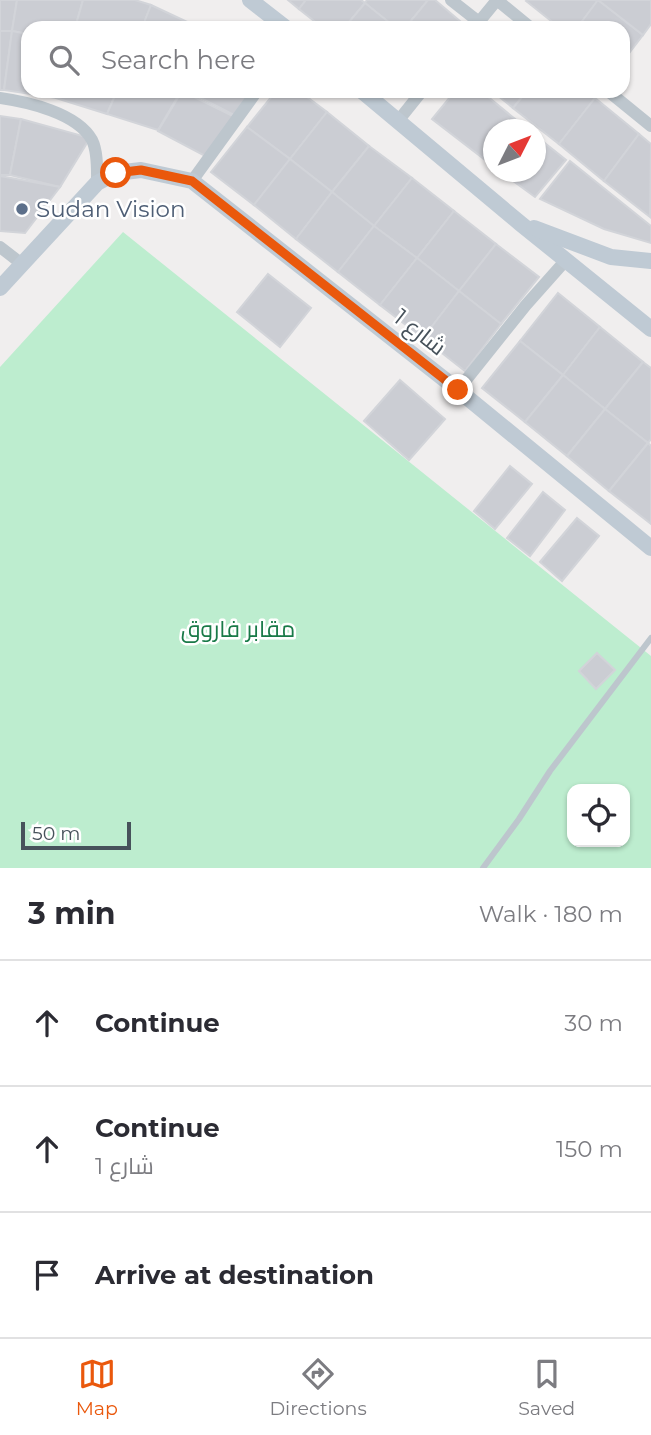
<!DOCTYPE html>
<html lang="en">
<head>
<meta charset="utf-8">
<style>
  body { margin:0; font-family:Montserrat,Cairo,sans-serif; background:#f7f7f7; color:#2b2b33 }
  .controls { position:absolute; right:21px; bottom:21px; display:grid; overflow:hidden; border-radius:14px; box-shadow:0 2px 5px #0004 }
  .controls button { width:63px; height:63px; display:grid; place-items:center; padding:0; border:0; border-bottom:2px solid #e1e1e2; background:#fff; color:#2b2b33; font:35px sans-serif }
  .compass { position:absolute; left:483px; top:119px; width:63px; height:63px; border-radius:50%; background:#fff; box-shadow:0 2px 5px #0004; rotate:48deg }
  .scale { position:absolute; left:21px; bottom:18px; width:110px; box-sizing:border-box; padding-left:7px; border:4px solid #47525b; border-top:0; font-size:19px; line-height:24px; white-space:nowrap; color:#47525b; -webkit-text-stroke:5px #fff; paint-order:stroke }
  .stop { position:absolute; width:21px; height:21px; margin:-16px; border:5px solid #ea580c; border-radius:50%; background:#fff }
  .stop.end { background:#ea580c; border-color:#fff; box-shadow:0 2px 7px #0008 }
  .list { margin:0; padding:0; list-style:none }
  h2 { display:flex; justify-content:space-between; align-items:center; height:91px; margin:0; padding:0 28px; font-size:30px }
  h2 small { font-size:23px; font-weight:400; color:#7c7c81 }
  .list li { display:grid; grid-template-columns:46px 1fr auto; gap:21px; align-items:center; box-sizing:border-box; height:126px; padding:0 28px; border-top:2px solid #e1e1e2 }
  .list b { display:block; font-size:26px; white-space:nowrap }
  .list p { margin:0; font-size:23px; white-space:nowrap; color:#7c7c81 }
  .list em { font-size:23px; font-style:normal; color:#7c7c81 }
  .icon { flex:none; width:38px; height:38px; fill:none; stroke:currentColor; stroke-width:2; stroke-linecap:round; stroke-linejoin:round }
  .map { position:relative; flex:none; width:651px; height:868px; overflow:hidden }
  .search { position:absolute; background:#fff; box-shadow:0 2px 5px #0004; left:21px; right:21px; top:21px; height:77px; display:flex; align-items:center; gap:18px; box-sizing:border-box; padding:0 24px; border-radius:21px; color:#7c7c81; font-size:26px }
  .sheet { height:469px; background:#fff }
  nav { display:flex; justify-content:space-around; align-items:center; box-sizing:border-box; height:98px; border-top:2px solid #e1e1e2; background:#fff; font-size:19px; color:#7c7c81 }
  nav a { display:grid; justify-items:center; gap:4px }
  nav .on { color:#ea580c }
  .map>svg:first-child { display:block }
</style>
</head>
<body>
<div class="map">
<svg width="651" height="868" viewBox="0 0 651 868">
  <rect width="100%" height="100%" fill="#f0eeee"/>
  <path fill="#bdedcf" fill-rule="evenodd" d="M123,232L651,656V868H0V367ZM572,789H625V842H572Z"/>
  <g fill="#cbcdd3" stroke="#d2d4d9" stroke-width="2">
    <polygon points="0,0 17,0 12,31 0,31"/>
    <polygon points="17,0 83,0 75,28 28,28 28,34 12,31"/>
    <polygon points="83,0 135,0 151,5 142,28 75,28"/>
    <polygon points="288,0 306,0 299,9"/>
    <polygon points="306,0 361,0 365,3 344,28 323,28 299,9"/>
    <polygon points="367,0 428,0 405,28 396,28 365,3"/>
    <polygon points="428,0 435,0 467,27 466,28 405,28"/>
    <polygon points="527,0 598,0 577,28 560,28 526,1"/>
    <polygon points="598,0 643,35 623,61 623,28 577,28"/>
    <polygon points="598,0 651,0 651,24 643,35"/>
    <polygon points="365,3 396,28 344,28"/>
    <polygon points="151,5 200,28 142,28"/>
    <polygon points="0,31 12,31 4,90 0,90"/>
    <polygon points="12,31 28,34 28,91 58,91 56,98 4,90"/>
    <polygon points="58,91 117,91 107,114 56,98"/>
    <polygon points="117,91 181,91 158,130 107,114"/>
    <polygon points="182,91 235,117 207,157 158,131"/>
    <polygon points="187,91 253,91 236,116"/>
    <polygon points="276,91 299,91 327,112 290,159 247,127"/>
    <polygon points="455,91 481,91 515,119 507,130 494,130 494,147 484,159 432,119"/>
    <polygon points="492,91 527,91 513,108"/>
    <polygon points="527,91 586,91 595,98 559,144 513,108"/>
    <polygon points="595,98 639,134 604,181 559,144"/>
    <polygon points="327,112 369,146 332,192 290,159"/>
    <polygon points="0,116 21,119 10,175 0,175"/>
    <polygon points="21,119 90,138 60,187 10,175"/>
    <polygon points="515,119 528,130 507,130"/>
    <polygon points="247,127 290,159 254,205 211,172"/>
    <polygon points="639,134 651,144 650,217 604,181"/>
    <polygon points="536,136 566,160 535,197 501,172 536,172"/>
    <polygon points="369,146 412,178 374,226 332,192"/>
    <polygon points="494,147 494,166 484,159"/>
    <polygon points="290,159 332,192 296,239 254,205"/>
    <polygon points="570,161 651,226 651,243 604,229 540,199"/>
    <polygon points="0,176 60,187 25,233 0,231"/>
    <polygon points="412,178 454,211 417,258 374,226"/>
    <polygon points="332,192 374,226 338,272 296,239"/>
    <polygon points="454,211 496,244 459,291 417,258"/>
    <polygon points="374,226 417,258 380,305 338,272"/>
    <polygon points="496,244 539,277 501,324 459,291"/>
    <polygon points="417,258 459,291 423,338 380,305"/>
    <polygon points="268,274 311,308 280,347 237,312"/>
    <polygon points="459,291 501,324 465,371 423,338"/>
    <polygon points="558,293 600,327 563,375 520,341"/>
    <polygon points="600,327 643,362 605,409 563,375"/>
    <polygon points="520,341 563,375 525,422 482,388"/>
    <polygon points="643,362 651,368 651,439 648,443 605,409"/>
    <polygon points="563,375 605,409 567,456 525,422"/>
    <polygon points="400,380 445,419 409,460 364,421"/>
    <polygon points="605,409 648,443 609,491 567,456"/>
    <polygon points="648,443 651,446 651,524 609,491"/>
    <polygon points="510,466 532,484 495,529 474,511"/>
    <polygon points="543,492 565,510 530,556 507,538"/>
    <polygon points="577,518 599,536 562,581 540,562"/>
    <polygon points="597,653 615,670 596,689 579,671"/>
  </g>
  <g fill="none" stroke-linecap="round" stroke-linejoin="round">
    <polyline stroke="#bdc6cd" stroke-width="6" points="483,868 519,819 550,771 651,638"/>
    <g stroke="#bdc6cd" stroke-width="12">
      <polyline points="451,0 479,22"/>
      <polyline points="497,0 531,28"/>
      <polyline points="474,28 497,0"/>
      <polyline points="608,91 651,126"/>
      <path d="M0,98C28,102 77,113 92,140C98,152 97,170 97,183"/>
      <polyline points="398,121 422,91"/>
      <polyline points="192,181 257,91"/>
      <polyline points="0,247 22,264"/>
      <polyline points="458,390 526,305 566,260"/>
    </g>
    <g stroke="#bfcad4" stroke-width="16">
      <polyline points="250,0 286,28"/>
      <polyline points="362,91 521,224 651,329"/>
      <polyline points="534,228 611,257 651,261"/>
      <polyline points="0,288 97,183 116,173 141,170 192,181 458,390 651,548"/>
    </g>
  </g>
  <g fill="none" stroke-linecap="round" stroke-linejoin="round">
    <polyline stroke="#ea580c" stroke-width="9" points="116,173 141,170 192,181 458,390"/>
  </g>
  <circle fill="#5c6f8a" stroke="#fff" stroke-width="2.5" cx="22" cy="209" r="7"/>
  <g text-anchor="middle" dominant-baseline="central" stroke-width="5" stroke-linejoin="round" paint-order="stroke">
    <g font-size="23" fill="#4e5e75" stroke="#fff" text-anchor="start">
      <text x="36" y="209">Sudan Vision</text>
    </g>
    <g font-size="23" fill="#47525b" stroke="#fff">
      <text transform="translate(420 332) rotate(38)">شارع 1</text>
    </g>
    <g font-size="23" fill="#197a48" stroke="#fff">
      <text x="238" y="629">مقابر فاروق</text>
    </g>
  </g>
</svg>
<div class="controls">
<button><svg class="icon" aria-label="locate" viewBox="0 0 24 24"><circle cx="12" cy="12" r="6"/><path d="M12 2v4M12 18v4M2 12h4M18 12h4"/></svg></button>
</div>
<svg class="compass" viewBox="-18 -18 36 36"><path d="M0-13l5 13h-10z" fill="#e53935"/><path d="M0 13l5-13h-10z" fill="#7c7c81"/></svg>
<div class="scale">50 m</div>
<div class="stop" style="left:116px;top:173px"></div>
<div class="stop end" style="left:458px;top:390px"></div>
<div class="search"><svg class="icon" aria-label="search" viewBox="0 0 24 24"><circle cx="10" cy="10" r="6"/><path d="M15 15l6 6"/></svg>Search here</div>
</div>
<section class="sheet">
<h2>3 min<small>Walk · 180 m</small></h2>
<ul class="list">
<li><svg class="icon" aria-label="ahead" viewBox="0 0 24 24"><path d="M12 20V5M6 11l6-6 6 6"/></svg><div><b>Continue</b></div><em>30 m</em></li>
<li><svg class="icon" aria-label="ahead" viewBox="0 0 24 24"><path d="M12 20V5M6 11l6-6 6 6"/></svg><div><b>Continue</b><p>شارع 1</p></div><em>150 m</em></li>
<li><svg class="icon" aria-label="arrive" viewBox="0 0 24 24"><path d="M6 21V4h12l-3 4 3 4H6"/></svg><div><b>Arrive at destination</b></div></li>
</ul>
</section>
<nav>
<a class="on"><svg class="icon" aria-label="map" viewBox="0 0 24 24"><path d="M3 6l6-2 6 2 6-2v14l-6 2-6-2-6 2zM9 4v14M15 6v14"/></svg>Map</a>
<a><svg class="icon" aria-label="directions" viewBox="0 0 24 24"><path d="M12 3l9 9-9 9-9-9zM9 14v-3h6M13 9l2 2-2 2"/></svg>Directions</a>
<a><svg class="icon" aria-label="saved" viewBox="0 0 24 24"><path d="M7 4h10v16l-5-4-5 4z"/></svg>Saved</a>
</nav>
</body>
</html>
